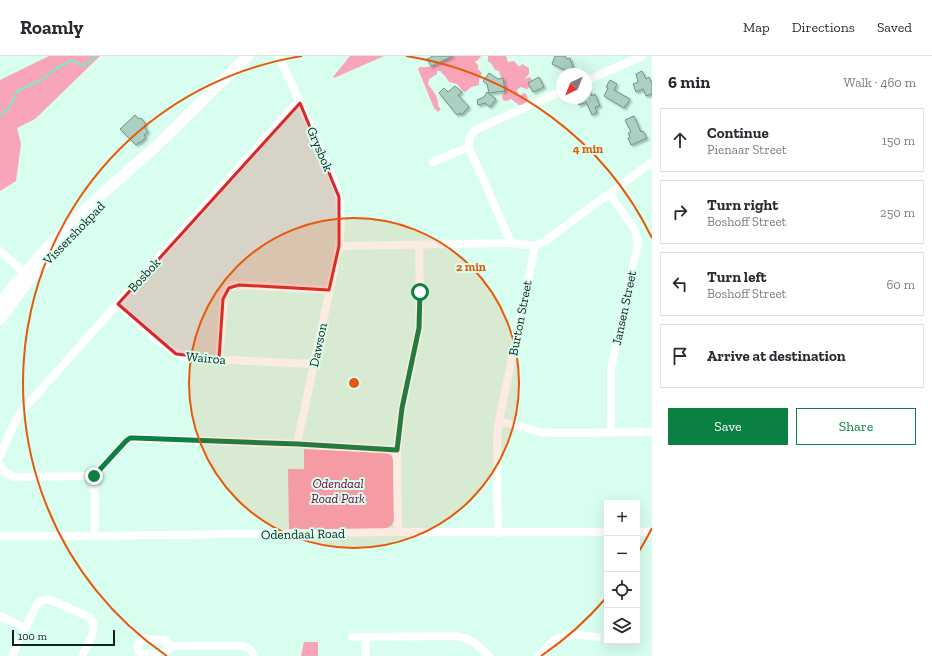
<!DOCTYPE html>
<html lang="en">
<head>
<meta charset="utf-8">
<style>
  body { margin:0; font-family:"Zilla Slab",serif; background:#f2f2f3; color:#2b2b33 }
  .controls { position:absolute; right:12px; bottom:12px; display:grid; overflow:hidden; border-radius:0px; box-shadow:0 4px 16px #0002 }
  .controls button { width:36px; height:36px; display:grid; place-items:center; padding:0; border:0; border-bottom:1px solid #e1e1e2; background:#fff; color:#2b2b33; font:20px sans-serif }
  .compass { position:absolute; left:556px; top:12px; width:36px; height:36px; border-radius:50%; background:#fff; box-shadow:0 4px 16px #0002; rotate:223deg }
  .scale { position:absolute; left:12px; bottom:10px; width:103px; box-sizing:border-box; padding-left:4px; border:2px solid #13211c; border-top:0; font-size:11px; line-height:14px; white-space:nowrap; color:#13211c; -webkit-text-stroke:3px #d8feef; paint-order:stroke }
  .stop { position:absolute; width:12px; height:12px; margin:-9px; border:3px solid #0b8043; border-radius:50%; background:#fff }
  .stop.end { background:#0b8043; border-color:#fff; box-shadow:0 1px 4px #0008 }
  .list { margin:0; padding:0; list-style:none }
  h2 { display:flex; justify-content:space-between; align-items:center; height:52px; margin:0; padding:0 16px; font-size:17px }
  h2 small { font-size:13px; font-weight:400; color:#7c7c81 }
  .list li { display:grid; grid-template-columns:26px 1fr auto; gap:12px; align-items:center; box-sizing:border-box; height:64px; margin:0 8px 8px; padding:0 8px; border:1px solid #e1e1e2; border-radius:0px }
  .list b { display:block; font-size:15px; white-space:nowrap }
  .list p { margin:0; font-size:13px; white-space:nowrap; color:#7c7c81 }
  .list em { font-size:13px; font-style:normal; color:#7c7c81 }
  .actions { display:flex; gap:8px; padding:12px 16px }
  .actions a { flex:1; padding:9px 0; border:1px solid #0b8043; border-radius:0px; text-align:center; font-size:14px; color:#0b8043 }
  .actions .main { background:#0b8043; color:#fff }
  .icon { flex:none; width:22px; height:22px; fill:none; stroke:currentColor; stroke-width:2; stroke-linecap:round; stroke-linejoin:round }
  .map { position:relative; flex:none; width:652px; height:600px; overflow:hidden }
  header { display:flex; align-items:center; gap:24px; box-sizing:border-box; height:56px; padding:0 20px; background:#fff; border-bottom:1px solid #e1e1e2 }
  header strong { font-size:19px }
  nav { display:flex; gap:22px; margin-inline-start:auto; font-size:14px }
  main { display:flex }
  aside { flex:1; background:#fff }
  .map>svg:first-child { display:block }
</style>
</head>
<body>
<header>
<strong>Roamly</strong>
<nav><a>Map</a><a>Directions</a><a>Saved</a></nav>
</header>
<main>
<div class="map">
<svg width="652" height="600" viewBox="0 0 652 600">
  <defs>
    <filter id="shadow"><feDropShadow dx="2" dy="2" stdDeviation="1" flood-color="#0004"/></filter>
  </defs>
  <rect width="100%" height="100%" fill="#d8feef"/>
  <g fill="#f8a4b9">
    <polygon points="49,0 100,0 35,63 17,72 21,88 16,125 0,135 0,24"/>
    <polygon points="350,0 384,0 334,22 333,21"/>
    <path d="M449,0H481L478,4L475,6L478,9V13L482,17L479,23V29L471,31L467,35L464,36L457,28L449,26L446,21L440,15H437V18L429,23L428,28C433,35 439,41 438,50L441,53L438,56L434,52L418,13L420,11C430,12 442,8 449,0Z"/>
    <path d="M488,0H506L508,6L514,5L519,11L522,8L529,12V18L524,23L530,21L532,24L530,31L527,33L520,31L517,34L519,40L524,37L527,39L528,45L524,49H519L511,43L506,45L503,44L502,40C510,29 501,26 499,15L495,14L491,7L488,5Z"/>
    <polygon points="304,393 386,397 391,399 393,404 394,464 392,469 385,473 289,473 288,413 304,413"/>
    <polygon points="304,586 318,586 318,600 301,600"/>
  </g>
  <g fill="none" stroke-linecap="round" stroke-linejoin="round">
    <polyline stroke="#77edc6" stroke-width="2" points="0,59 9,52 18,34 38,26 57,12 73,4 83,10 95,0"/>
  </g>
  <g fill="#abcfc1" stroke="#709386" filter="url(#shadow)">
    <polygon points="433,0 453,0 431,10 427,3"/>
    <polygon points="555,0 565,0 567,3 570,2 574,14 566,17 565,14 552,8"/>
    <polygon points="642,15 646,23 649,21 652,28 652,38 646,40 643,33 636,36 633,28 638,26 636,18"/>
    <polygon points="489,17 498,23 503,22 505,35 489,37 487,28 483,25"/>
    <polygon points="539,21 544,31 533,36 528,27"/>
    <polygon points="610,24 617,28 614,34 630,43 624,52 604,40 608,32 606,31"/>
    <polygon points="455,30 462,36 458,39 469,51 461,59 460,57 457,59 439,37 444,32 448,36"/>
    <polygon points="586,30 587,30 592,40 595,38 600,50 595,51 597,56 592,59 586,46 579,49 576,42 586,42"/>
    <polygon points="487,36 496,43 490,51 485,47 478,49 477,44 484,41"/>
    <polygon points="135,59 139,63 141,62 146,68 144,70 148,76 144,79 146,81 140,87 139,86 136,89 120,73"/>
    <polygon points="634,60 641,76 643,75 647,82 631,89 628,82 630,81 628,77 631,76 625,64"/>
  </g>
  <g fill="none" stroke-linecap="round" stroke-linejoin="round">
    <g stroke="#fff" stroke-width="8">
      <polyline points="279,0 332,119 339,141 341,168 339,190 297,388"/>
      <polyline points="586,25 642,0"/>
      <polyline points="433,106 469,91"/>
      <polyline points="609,137 635,174 638,187 611,313 611,376"/>
      <polyline points="511,187 469,91 469,83 475,74 562,35"/>
      <polyline points="339,190 511,187 535,190"/>
      <polyline points="0,195 28,220"/>
      <path d="M118,248C135,263 167,297 188,302L313,308"/>
      <path d="M219,303L224,240C227,232 232,229 239,229L329,234"/>
      <polyline points="499,365 541,376 555,377 652,376"/>
      <polyline points="0,400 16,364 20,357 294,50 300,47"/>
      <polyline points="0,408 4,416 13,421 94,420"/>
      <polyline points="398,476 397,394 402,352 419,272 420,236 419,189"/>
      <polyline points="637,476 652,476"/>
      <polyline points="498,477 497,381 499,365 535,190 545,185 652,106"/>
      <polyline points="0,480 95,480 398,476 607,476"/>
      <polyline points="95,480 94,420 126,385 130,382 297,388 397,394"/>
      <polyline points="0,560 25,572"/>
      <path d="M352,581L455,580C470,582 478,589 489,600"/>
      <polygon points="143,583 165,584 168,588 169,593 163,598 143,598 139,596 137,590 139,586"/>
      <polyline points="169,590 243,590 250,593 254,600"/>
      <path d="M12,600L36,550L40,545L49,543L87,560C102,569 87,589 82,600"/>
      <polyline points="366,600 366,581"/>
      <path d="M538,600C544,594 550,587 557,583C568,576 585,580 597,581"/>
    </g>
    <g stroke="#fff" stroke-width="11">
      <polyline points="0,247 16,227 47,192 93,146 152,94 248,0"/>
      <polyline points="0,263 30,223 71,179"/>
    </g>
  </g>
  <g fill="none" stroke-linecap="round" stroke-linejoin="round">
    <polyline stroke="#0b8043" stroke-width="5" points="94,420 126,385 130,382 135,382 298,388 397,394 402,352 419,272 420,236"/>
  </g>
  <path fill="#d62828" fill-opacity="0.2" stroke="#d62828" stroke-width="3" stroke-linejoin="round" d="M300,47L339,141V190L329,234L239,229L229,232L223,243L219,303L176,298L118,248Z"/>
  <circle cx="354" cy="327" r="165" fill="#e8590c" fill-opacity=".12"/>
  <g fill="none" stroke="#e8590c" stroke-width="2">
    <circle cx="354" cy="327" r="165"/>
    <path d="M652 472A331 331 0 0 1 638 497M606 542A331 331 0 0 1 541 600M167 600A331 331 0 0 1 302 0M406 0A331 331 0 0 1 652 182"/>
  </g>
  <g text-anchor="middle" dominant-baseline="central" stroke-width="4" stroke-linejoin="round" paint-order="stroke">
    <g font-size="13" fill="#13211c" stroke="#d8feef">
      <text transform="translate(320 93) rotate(67)">Grysbok</text>
      <text transform="translate(74 177) rotate(-46)">Vissershokpad</text>
      <text transform="translate(144 219) rotate(-48)">Bosbok</text>
      <text transform="translate(624 252) rotate(-78)">Jansen Street</text>
      <text transform="translate(520 262) rotate(-79)">Burton Street</text>
      <text transform="translate(318 289) rotate(-78)">Dawson</text>
      <text transform="translate(206 302) rotate(5)">Wairoa</text>
      <text transform="translate(303 478) rotate(-1)">Odendaal Road</text>
    </g>
    <g font-size="13" font-style="italic" fill="#7c013a" stroke="#d8feef">
      <text x="338" y="427">Odendaal<tspan x="338" dy="15">Road Park</tspan></text>
    </g>
  </g>
  <circle cx="354" cy="327" r="6" fill="#e8590c" stroke="#d8feef" stroke-width="2"/>
  <g font-size="12" text-anchor="middle" font-weight="bold" fill="#e8590c" stroke="#d8feef" stroke-width="4" stroke-linejoin="round" paint-order="stroke">
    <text x="588" y="97">4 min</text>
    <text x="471" y="215">2 min</text>
  </g>
</svg>
<div class="controls">
<button>+</button>
<button>−</button>
<button><svg class="icon" aria-label="locate" viewBox="0 0 24 24"><circle cx="12" cy="12" r="6"/><path d="M12 2v4M12 18v4M2 12h4M18 12h4"/></svg></button>
<button><svg class="icon" aria-label="layers" viewBox="0 0 24 24"><path d="M12 4l9 5-9 5-9-5zM3 14l9 5 9-5"/></svg></button>
</div>
<svg class="compass" viewBox="-18 -18 36 36"><path d="M0-13l5 13h-10z" fill="#e53935"/><path d="M0 13l5-13h-10z" fill="#7c7c81"/></svg>
<div class="scale">100 m</div>
<div class="stop" style="left:420px;top:236px"></div>
<div class="stop end" style="left:94px;top:420px"></div>
</div>
<aside>
<h2>6 min<small>Walk · 460 m</small></h2>
<ul class="list">
<li><svg class="icon" aria-label="ahead" viewBox="0 0 24 24"><path d="M12 20V5M6 11l6-6 6 6"/></svg><div><b>Continue</b><p>Pienaar Street</p></div><em>150 m</em></li>
<li><svg class="icon" aria-label="right" viewBox="0 0 24 24"><path d="M7 20v-9h11M14 6l5 5-5 5"/></svg><div><b>Turn right</b><p>Boshoff Street</p></div><em>250 m</em></li>
<li><svg class="icon" aria-label="left" viewBox="0 0 24 24"><path d="M17 20v-9H6M10 6l-5 5 5 5"/></svg><div><b>Turn left</b><p>Boshoff Street</p></div><em>60 m</em></li>
<li><svg class="icon" aria-label="arrive" viewBox="0 0 24 24"><path d="M6 21V4h12l-3 4 3 4H6"/></svg><div><b>Arrive at destination</b></div></li>
</ul>
<div class="actions"><a class="main">Save</a><a>Share</a></div>
</aside>
</main>
</body>
</html>
